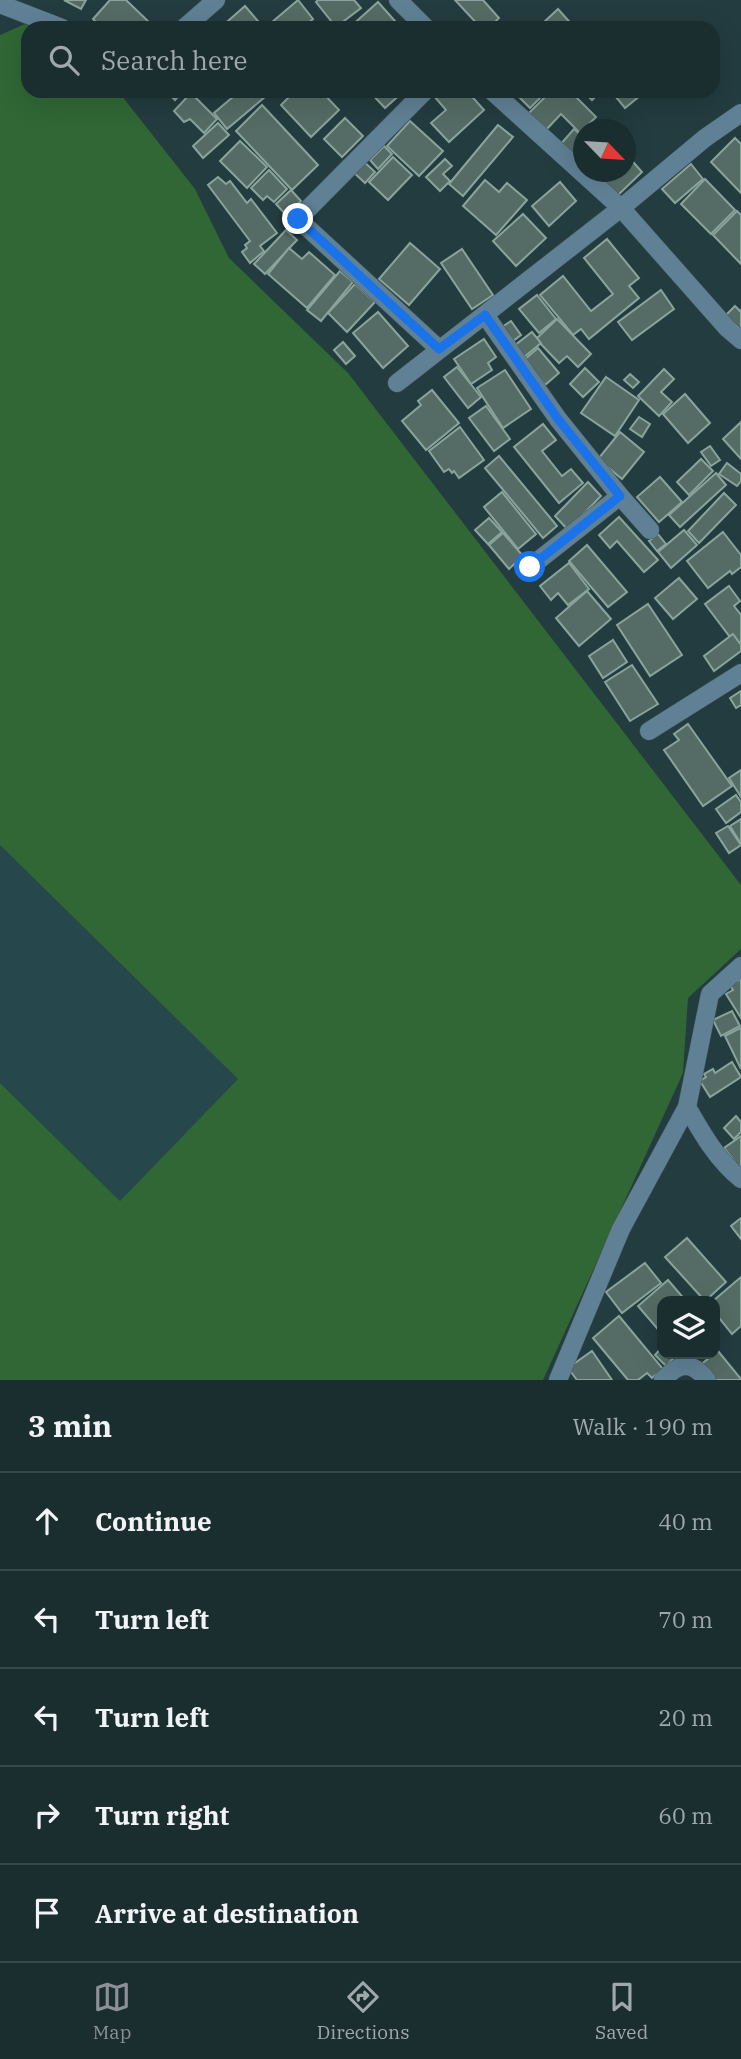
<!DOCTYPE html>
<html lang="en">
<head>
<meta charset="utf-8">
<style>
  body { margin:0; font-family:"IBM Plex Serif",serif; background:#233537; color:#f1f3f6 }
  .controls { position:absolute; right:21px; bottom:21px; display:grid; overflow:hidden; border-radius:14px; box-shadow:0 7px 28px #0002 }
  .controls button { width:63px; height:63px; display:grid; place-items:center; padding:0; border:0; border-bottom:2px solid #38494b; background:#1a2d2f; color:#f1f3f6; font:35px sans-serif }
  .compass { position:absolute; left:573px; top:119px; width:63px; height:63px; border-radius:50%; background:#1a2d2f; box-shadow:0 7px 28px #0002; rotate:115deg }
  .stop { position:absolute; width:21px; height:21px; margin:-16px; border:5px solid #1a73e8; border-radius:50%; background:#fff }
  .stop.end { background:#1a73e8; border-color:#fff; box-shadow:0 2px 7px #0008 }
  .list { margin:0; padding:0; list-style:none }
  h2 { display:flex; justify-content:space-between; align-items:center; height:91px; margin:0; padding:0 28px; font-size:30px }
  h2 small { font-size:23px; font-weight:400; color:#9fa8aa }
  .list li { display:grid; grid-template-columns:46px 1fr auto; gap:21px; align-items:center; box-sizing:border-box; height:98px; padding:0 28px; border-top:2px solid #38494b }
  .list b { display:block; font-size:26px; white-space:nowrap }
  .list em { font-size:23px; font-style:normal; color:#9fa8aa }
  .icon { flex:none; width:38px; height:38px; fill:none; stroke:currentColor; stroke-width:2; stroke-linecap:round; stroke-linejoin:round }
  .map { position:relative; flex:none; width:741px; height:1380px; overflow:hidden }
  .search { position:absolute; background:#1a2d2f; box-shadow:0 7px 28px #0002; left:21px; right:21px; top:21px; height:77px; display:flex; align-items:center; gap:18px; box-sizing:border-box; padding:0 24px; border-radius:21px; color:#9fa8aa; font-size:26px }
  .sheet { height:581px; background:#1a2d2f }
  nav { display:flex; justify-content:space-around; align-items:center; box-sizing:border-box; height:98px; border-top:2px solid #38494b; background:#1a2d2f; font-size:19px; color:#9fa8aa }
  nav a { display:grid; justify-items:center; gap:4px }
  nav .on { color:#8c9099 }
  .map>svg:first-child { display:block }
</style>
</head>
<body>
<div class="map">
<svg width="741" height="1380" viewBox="0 0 741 1380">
  <rect width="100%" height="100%" fill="#233c3f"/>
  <polygon fill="#26484c" points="0,845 239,1079 120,1201 0,1083"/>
  <polygon fill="#306735" points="25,24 33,28 28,28 28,91 118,91 195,189 229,258 348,373 741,885 741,949 688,998 683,1073 543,1380 0,1380 0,1083 120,1201 238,1079 0,845 0,35"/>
  <g fill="#546c65" stroke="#8aa49c" stroke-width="2">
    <polygon points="64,0 86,0 81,9"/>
    <polygon points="110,0 126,0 150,23 146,28 102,28 93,19"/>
    <polygon points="298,0 313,19 302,28 274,28 271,23"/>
    <polygon points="318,0 354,0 361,8 336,27 316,2"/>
    <polygon points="455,0 483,0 499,18 489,28 481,28"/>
    <polygon points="378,2 395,21 388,28 349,28"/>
    <polygon points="245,6 264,28 220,28"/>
    <polygon points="558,9 575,28 548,28 543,23"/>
    <polygon points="166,91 183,91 175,100"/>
    <polygon points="240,91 260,91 265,97 227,129 214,113"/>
    <polygon points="295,91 321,91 339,110 311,137 281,105"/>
    <polygon points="369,91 404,91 385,108"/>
    <polygon points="438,91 467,91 484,110 449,142 431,123 446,110 433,95"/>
    <polygon points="513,91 547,91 530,108"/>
    <polygon points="551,91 570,91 596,117 580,133 561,114 544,132 527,115"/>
    <polygon points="583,91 601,91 592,100"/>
    <polygon points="611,91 638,91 641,95 625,108"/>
    <polygon points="191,93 217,119 204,133 190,119 184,122 174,111"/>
    <polygon points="262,105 318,165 292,190 236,131"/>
    <polygon points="345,118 363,136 342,157 324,139"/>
    <polygon points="410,121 443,151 419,176 387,146"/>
    <polygon points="218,123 229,135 203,158 193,146"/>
    <polygon points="498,125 513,137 463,196 449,184"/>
    <polygon points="574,129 584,138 584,146 572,159 559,146"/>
    <polygon points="735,138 741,144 741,193 711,162"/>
    <polygon points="240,141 267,167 247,188 220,161"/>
    <polygon points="384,146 392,154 378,169 370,160"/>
    <polygon points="626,154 642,172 616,197 593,172 626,172"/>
    <polygon points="393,157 412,175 388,200 369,182"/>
    <polygon points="361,159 375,172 365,183 352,171"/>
    <polygon points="445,159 452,166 443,174 450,181 440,191 426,177"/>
    <polygon points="691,164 703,179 675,203 662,189"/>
    <polygon points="269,170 287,189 274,202 267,196 263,200 251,188"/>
    <polygon points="218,177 226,184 230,181 247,203 251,199 277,233 260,246 264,251 250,263 242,252 247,248 245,245 250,241 208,185"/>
    <polygon points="705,179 735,210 711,234 681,204"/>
    <polygon points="485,180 499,192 507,183 527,200 496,235 463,206"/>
    <polygon points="560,182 576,201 549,226 532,206"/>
    <polygon points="291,190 301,201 286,215 276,204"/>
    <polygon points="737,211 741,215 741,264 713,235"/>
    <polygon points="523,214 546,238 516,266 493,241"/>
    <polygon points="286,230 297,240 265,274 254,264"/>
    <polygon points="607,239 639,278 629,286 639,298 589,339 581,329 573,335 540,295 563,276 591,311 613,294 584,258"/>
    <polygon points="410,243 440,269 409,305 379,279"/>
    <polygon points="289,248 302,259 309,252 335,275 307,308 268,274"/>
    <polygon points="462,249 493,295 472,309 441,263"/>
    <polygon points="340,271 353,282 321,321 307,310"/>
    <polygon points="355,284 375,302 347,332 328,313"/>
    <polygon points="661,290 674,309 632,340 618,322"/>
    <polygon points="537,295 556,319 539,333 519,309"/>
    <polygon points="735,306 740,311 741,310 741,331 725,316"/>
    <polygon points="378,312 408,346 383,368 353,333"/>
    <polygon points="557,319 591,354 578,367 567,356 559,363 536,339"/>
    <polygon points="511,321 521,335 509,344 499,329"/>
    <polygon points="532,332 541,343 523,358 514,346"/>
    <polygon points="484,339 496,357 488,363 492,370 471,384 454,359"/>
    <polygon points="343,342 355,356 346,364 334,350"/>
    <polygon points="538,348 559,373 545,385 524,360"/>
    <polygon points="457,367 481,397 468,408 444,377"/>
    <polygon points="585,368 599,382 583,397 570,384"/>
    <polygon points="664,369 674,379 661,392 672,402 659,416 638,396"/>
    <polygon points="505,370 531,409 503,428 477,388"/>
    <polygon points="630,374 639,382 633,388 624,380"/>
    <polygon points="606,377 639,400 615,436 581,413"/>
    <polygon points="432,390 459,423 426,450 402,421 421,405 418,401"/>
    <polygon points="685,394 710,423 688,443 663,414"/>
    <polygon points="486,406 510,439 494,451 469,418"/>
    <polygon points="639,417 650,424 642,437 630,429"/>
    <polygon points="741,422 741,459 723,439"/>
    <polygon points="543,424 556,440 542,451 562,476 571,469 583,483 559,503 514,447"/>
    <polygon points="460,427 484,460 459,478 454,471 452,473 449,469 444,472 429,451"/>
    <polygon points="620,432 644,452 622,479 598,459"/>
    <polygon points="710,446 720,460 711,466 701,452"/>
    <polygon points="499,456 557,526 543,538 485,468"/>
    <polygon points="701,459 713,471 689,495 677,482"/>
    <polygon points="727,463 741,474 741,481 737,486 719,474"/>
    <polygon points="716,473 726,485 680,527 669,515"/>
    <polygon points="660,477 682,502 659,522 637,497"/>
    <polygon points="588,482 601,496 568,530 555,516"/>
    <polygon points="502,492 536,534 518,549 484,507"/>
    <polygon points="724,493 736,505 699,543 688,531"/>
    <polygon points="619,517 658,560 644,572 617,541 610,548 599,535"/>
    <polygon points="489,518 502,532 488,544 475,530"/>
    <polygon points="684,530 697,545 671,568 658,552"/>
    <polygon points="723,532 741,555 741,567 732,574 730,571 708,588 687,561"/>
    <polygon points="503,533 523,556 509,569 489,545"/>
    <polygon points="658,534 666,544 657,551 649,541"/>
    <polygon points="587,545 627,592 608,607 569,561"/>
    <polygon points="569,563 589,589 568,605 558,593 551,600 540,586"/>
    <polygon points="679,578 697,599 673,619 655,598"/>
    <polygon points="729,586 740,601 734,606 741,615 741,641 736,645 705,604"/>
    <polygon points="587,591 611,619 579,646 556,618"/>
    <polygon points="648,604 682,655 650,676 617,625"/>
    <polygon points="733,634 741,645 741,651 714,671 704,656"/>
    <polygon points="613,640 627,662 603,678 589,656"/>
    <polygon points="632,665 658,704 630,721 605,682"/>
    <polygon points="741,691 741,705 736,708 730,698"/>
    <polygon points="688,724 732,786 703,806 664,750 679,740 674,734"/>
    <polygon points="741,770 741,797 729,778"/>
    <polygon points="736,795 741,802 741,812 726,823 716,809"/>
    <polygon points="741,819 741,844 730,826"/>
    <polygon points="728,826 741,845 729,853 716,833"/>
    <polygon points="741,979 741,1018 726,994 733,990 730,985"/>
    <polygon points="732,1011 740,1026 721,1036 713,1020"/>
    <polygon points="740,1028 741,1030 741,1069 725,1036"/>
    <polygon points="732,1062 741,1077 710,1097 700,1081 706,1077 704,1074 713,1069 715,1073"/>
    <polygon points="736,1116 741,1122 741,1132 734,1139 724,1128"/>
    <polygon points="741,1136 741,1170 724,1148"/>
    <polygon points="741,1218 741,1239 731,1226"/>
    <polygon points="687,1238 726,1282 705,1301 665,1257"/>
    <polygon points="645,1263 661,1283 622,1313 606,1292"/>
    <polygon points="741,1277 741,1326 732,1334 715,1313 715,1301 713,1301"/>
    <polygon points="668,1280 686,1301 662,1301 662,1334 638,1306"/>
    <polygon points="619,1316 663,1369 652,1378 647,1373 638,1380 628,1380 593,1338"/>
    <polygon points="662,1347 662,1354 670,1354 674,1358 666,1366 655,1355"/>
    <polygon points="592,1351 612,1380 577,1380 568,1368"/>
    <polygon points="718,1351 741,1379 741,1380 710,1380 699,1366"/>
  </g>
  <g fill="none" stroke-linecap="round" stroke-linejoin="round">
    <defs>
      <g id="minor">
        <polyline points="398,0 426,28"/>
        <polyline points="0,4 62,28"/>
        <polyline points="184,28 216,0"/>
        <polyline points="425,91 298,219 439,349"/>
        <polyline points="492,91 621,208 727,328 741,340"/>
        <polyline points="485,315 558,419 620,496 530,567"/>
        <polyline points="397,383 621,208 705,138 741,113"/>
        <polyline points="620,496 650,530"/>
        <polyline points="649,731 741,673"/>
        <path d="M687,1107C702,1133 717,1160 741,1179"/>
        <polyline points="558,1380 621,1229 687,1107 710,994 741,966"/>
        <path d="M663,1380C679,1362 692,1361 707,1380"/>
      </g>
    </defs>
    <use href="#minor" stroke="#41595b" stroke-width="19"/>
    <use href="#minor" stroke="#608095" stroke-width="18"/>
  </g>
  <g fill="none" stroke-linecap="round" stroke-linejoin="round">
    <polyline stroke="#1a73e8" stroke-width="9" points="298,219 439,349 485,315 558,419 620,496 530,567"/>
  </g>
</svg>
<div class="controls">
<button><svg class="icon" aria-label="layers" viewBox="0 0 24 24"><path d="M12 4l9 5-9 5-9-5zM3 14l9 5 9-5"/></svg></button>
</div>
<svg class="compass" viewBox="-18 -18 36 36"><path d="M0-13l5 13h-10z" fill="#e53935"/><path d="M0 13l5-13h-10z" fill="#9fa8aa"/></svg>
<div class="stop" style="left:530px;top:567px"></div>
<div class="stop end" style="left:298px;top:219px"></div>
<div class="search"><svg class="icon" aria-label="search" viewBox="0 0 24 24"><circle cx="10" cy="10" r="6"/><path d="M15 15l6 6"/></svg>Search here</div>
</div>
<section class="sheet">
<h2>3 min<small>Walk · 190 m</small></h2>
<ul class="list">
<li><svg class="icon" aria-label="ahead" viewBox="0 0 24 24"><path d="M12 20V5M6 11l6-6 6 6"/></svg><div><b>Continue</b></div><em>40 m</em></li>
<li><svg class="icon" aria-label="left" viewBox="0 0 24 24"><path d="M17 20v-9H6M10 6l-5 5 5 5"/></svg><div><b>Turn left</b></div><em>70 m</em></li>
<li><svg class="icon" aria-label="left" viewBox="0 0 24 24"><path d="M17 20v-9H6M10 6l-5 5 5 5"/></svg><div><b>Turn left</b></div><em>20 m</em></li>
<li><svg class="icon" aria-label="right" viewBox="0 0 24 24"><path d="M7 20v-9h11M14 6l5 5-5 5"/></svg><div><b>Turn right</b></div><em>60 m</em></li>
<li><svg class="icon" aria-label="arrive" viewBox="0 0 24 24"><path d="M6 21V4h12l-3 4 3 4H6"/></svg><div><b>Arrive at destination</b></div></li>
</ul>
</section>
<nav>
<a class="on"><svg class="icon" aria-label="map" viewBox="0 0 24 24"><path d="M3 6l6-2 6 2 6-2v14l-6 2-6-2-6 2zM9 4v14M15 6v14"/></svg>Map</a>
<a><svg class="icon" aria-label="directions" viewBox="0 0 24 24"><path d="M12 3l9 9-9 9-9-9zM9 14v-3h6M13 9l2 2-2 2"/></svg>Directions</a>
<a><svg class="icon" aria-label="saved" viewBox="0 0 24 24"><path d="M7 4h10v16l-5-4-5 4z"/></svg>Saved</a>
</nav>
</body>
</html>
